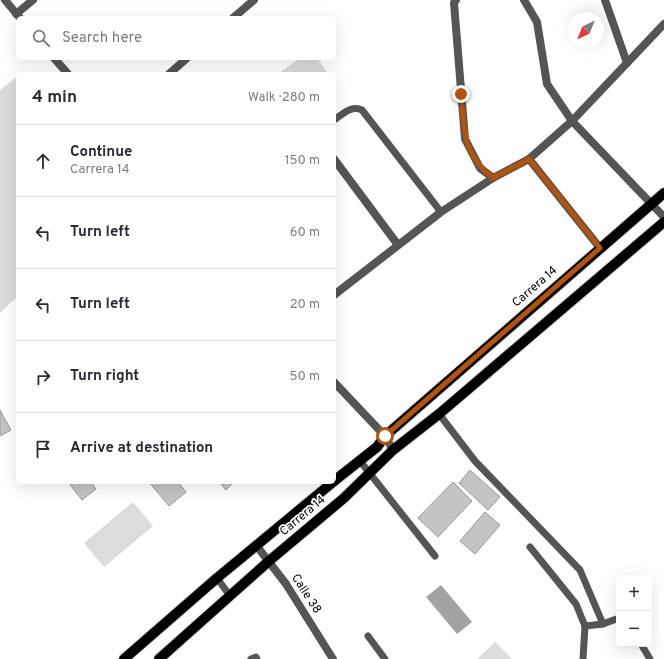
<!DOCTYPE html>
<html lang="en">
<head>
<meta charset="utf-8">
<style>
  body { margin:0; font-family:Overpass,sans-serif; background:#f2f2f3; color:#2b2b33 }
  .controls { position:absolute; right:12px; bottom:12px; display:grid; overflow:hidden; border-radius:6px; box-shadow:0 4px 16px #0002 }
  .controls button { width:36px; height:36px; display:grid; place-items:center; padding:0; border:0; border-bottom:1px solid #e1e1e2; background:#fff; color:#2b2b33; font:20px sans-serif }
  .compass { position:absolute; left:568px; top:12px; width:36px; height:36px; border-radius:50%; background:#fff; box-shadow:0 4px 16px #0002; rotate:223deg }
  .stop { position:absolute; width:12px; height:12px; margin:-9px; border:3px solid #b45309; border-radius:50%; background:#fff }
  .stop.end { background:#b45309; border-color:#fff; box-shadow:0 1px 4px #0008 }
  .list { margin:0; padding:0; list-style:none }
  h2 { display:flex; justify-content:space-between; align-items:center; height:52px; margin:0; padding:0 16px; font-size:17px }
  h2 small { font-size:13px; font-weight:400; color:#7c7c81 }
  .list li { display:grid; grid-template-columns:26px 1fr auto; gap:12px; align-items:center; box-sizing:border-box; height:72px; padding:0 16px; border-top:1px solid #e1e1e2 }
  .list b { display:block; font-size:15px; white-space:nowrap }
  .list p { margin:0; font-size:13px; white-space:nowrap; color:#7c7c81 }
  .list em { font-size:13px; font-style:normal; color:#7c7c81 }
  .icon { flex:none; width:22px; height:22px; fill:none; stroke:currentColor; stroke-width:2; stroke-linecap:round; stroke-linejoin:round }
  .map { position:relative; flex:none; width:664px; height:659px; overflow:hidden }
  .search { position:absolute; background:#fff; box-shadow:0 4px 16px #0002; left:16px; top:16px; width:320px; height:44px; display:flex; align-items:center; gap:10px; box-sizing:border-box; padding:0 14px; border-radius:6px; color:#7c7c81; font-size:15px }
  .panel { position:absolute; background:#fff; box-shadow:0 4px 16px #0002; left:16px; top:72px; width:320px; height:412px; border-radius:6px }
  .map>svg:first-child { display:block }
</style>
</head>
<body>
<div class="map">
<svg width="664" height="659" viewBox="0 0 664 659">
  <rect width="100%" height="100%" fill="#fff"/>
  <g fill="#dcdcdc">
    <polygon points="300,58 317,58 328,74 278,74"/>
    <polygon points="18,76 18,296 0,313 0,90"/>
    <polygon points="133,502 153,526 104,567 84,543"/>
    <polygon points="495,642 512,659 477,659"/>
  </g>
  <polygon fill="#a3a3a3" points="441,585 472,622 457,634 426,597"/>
  <g fill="#c4c4c4" stroke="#999">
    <polygon points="0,410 11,430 0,436"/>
    <polygon points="470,470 500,497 488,510 459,483"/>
    <polygon points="68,482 91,482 96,489 82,500"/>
    <polygon points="149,482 178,482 186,492 169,506"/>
    <polygon points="219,482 234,482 226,490"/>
    <polygon points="453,482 472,501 438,537 418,518"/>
    <polygon points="485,512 500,525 475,554 460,541"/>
  </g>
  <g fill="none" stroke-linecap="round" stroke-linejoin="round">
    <defs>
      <g id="primary">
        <polyline points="334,481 377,447 385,436 664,193"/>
        <polyline points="124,659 217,578 333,482"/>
        <polyline points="159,659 269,561 344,498 393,450 439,414 664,222"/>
      </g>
    </defs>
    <use href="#primary" stroke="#dbdbdb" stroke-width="12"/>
    <g stroke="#555" stroke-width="7">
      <path d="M334,120C343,114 351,105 362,110L441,212"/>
      <polyline points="439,414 475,461 580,570 603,624"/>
      <polyline points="360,461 435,556"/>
      <polyline points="530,547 576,604 585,626 583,659"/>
      <polyline points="217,578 230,596"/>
      <polyline points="585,626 603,624 619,618"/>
      <polyline points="368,636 385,659"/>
      <polyline points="641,644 650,659"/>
      <polyline points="251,659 256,657 257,659"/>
    </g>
    <g stroke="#555" stroke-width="8">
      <polyline points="456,0 454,3 465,139 480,168 493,178"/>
      <polyline points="524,0 537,22 547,84 572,121 664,217"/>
      <polyline points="605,0 627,63"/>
      <polyline points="16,14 33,0"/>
      <polyline points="233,18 254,0"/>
      <polyline points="169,74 187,58"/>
      <polyline points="334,159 398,245"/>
      <polyline points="529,159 600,248"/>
      <polyline points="334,295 441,212 493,178 529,159 572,121 664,24"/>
      <polyline points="256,545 286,584 333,659"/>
    </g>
    <g stroke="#555" stroke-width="8">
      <polyline points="5,0 20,18"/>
      <polyline points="54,58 68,74"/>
      <polyline points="334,382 385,436 393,450"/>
    </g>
    <use href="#primary" stroke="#000" stroke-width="10"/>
  </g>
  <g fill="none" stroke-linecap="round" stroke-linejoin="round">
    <path stroke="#b45309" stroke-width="5" d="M385,436L600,248L529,159L493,178C462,154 464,129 461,94"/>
  </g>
  <g text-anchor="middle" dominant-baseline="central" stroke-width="3.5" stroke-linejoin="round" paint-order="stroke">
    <g font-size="12" fill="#000" stroke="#fff">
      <text transform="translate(535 287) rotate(-41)">Carrera 14</text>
      <text transform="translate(303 516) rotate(-40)">Carrera 14</text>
      <text transform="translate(306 594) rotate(57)">Calle 38</text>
    </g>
  </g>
</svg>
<div class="controls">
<button>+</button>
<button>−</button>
</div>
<svg class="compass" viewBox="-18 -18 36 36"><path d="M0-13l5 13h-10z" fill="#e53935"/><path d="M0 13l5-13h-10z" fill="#7c7c81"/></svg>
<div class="stop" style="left:385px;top:436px"></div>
<div class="stop end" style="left:461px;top:94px"></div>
<div class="search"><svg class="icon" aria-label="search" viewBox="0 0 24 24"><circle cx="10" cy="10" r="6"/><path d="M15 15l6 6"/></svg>Search here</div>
<section class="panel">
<h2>4 min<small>Walk · 280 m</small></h2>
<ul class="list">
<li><svg class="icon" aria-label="ahead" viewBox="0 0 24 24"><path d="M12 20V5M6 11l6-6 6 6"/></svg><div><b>Continue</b><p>Carrera 14</p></div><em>150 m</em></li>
<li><svg class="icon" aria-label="left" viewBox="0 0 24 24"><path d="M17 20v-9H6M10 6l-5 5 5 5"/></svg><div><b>Turn left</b></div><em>60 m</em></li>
<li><svg class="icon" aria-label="left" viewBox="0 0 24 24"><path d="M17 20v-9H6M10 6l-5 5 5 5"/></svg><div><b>Turn left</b></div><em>20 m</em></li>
<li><svg class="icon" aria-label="right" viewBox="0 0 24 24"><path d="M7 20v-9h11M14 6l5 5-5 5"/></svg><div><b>Turn right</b></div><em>50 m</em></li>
<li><svg class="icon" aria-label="arrive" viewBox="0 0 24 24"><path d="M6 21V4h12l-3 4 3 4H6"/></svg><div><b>Arrive at destination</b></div></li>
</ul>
</section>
</div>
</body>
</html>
